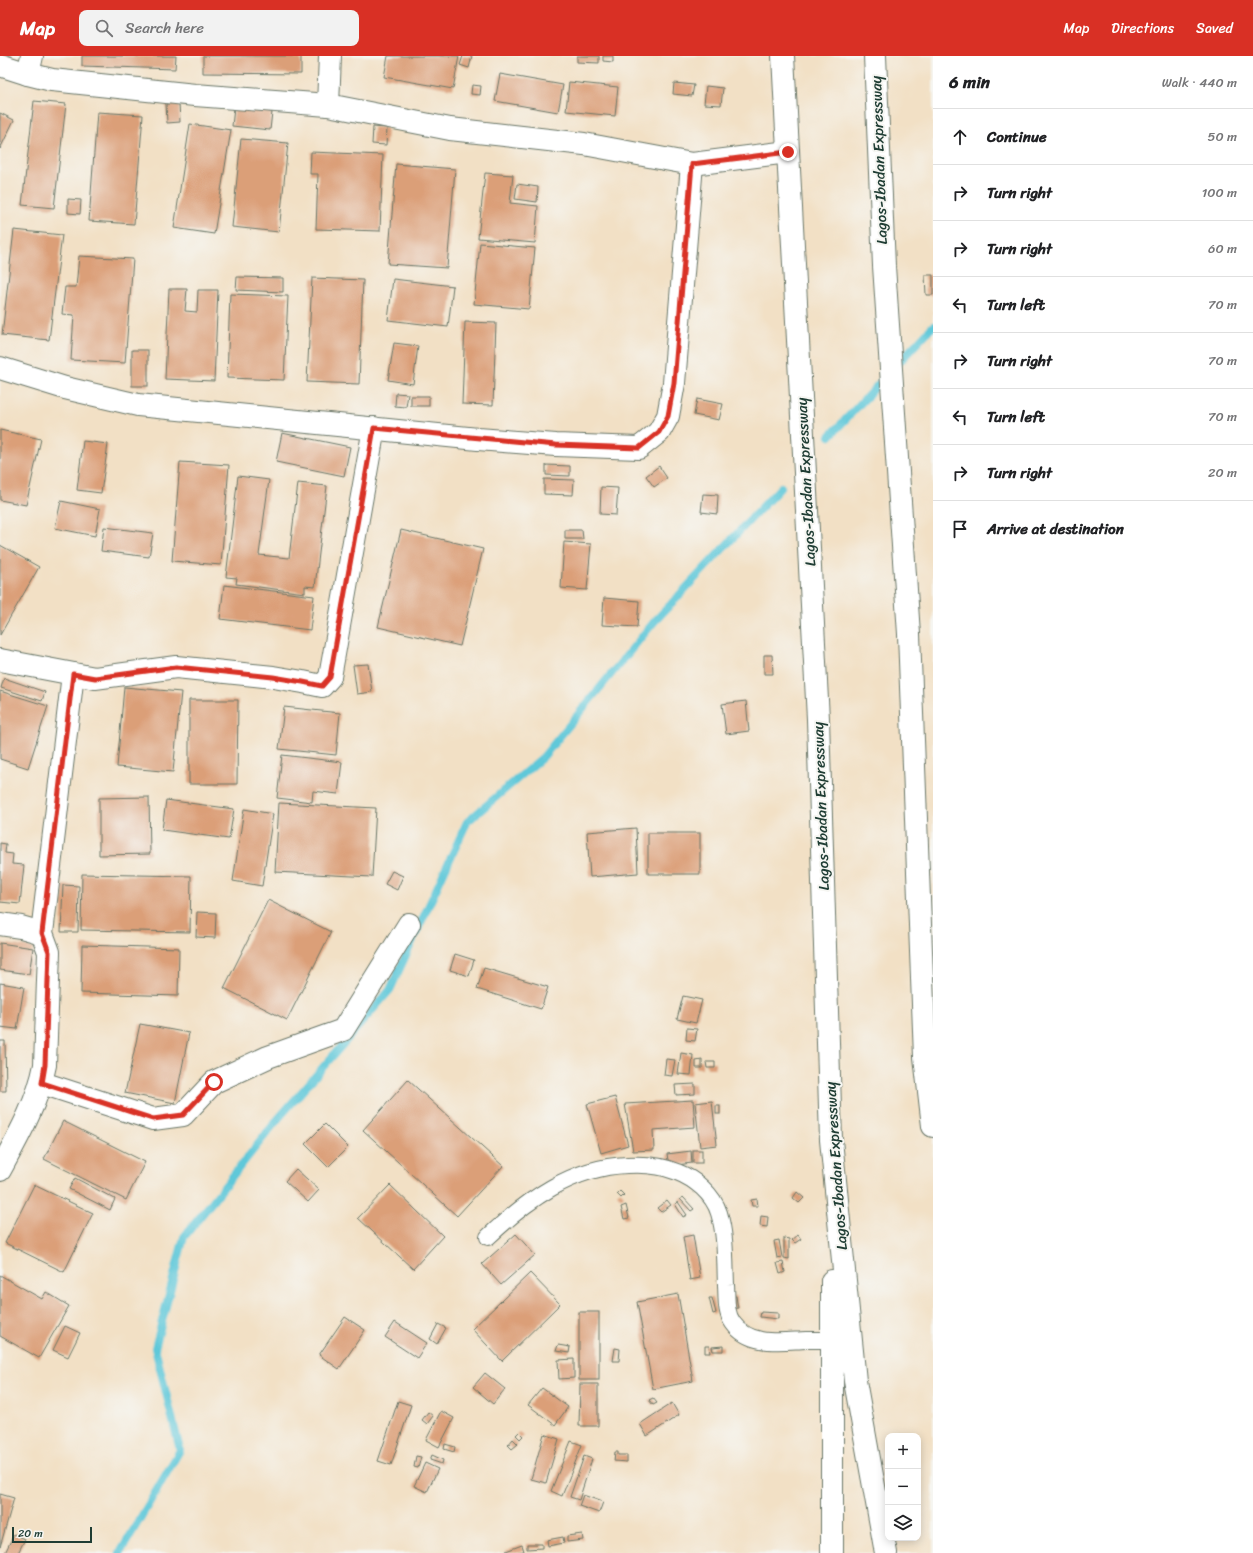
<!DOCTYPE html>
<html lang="en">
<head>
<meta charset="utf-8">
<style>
  body { margin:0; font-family:Sriracha,sans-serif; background:#f2f2f2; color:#202124 }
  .controls { position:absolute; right:12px; bottom:12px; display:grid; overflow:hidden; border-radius:8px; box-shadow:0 2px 10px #0003 }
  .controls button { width:36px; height:36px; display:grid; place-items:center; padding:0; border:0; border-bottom:1px solid #e0e0e0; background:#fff; color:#202124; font:20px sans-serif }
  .scale { position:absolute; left:12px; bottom:10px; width:80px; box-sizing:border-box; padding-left:4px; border:2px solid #1f3d34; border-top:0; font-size:11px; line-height:14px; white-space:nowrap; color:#1f3d34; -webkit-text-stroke:3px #f6f6f2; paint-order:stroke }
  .stop { position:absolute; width:12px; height:12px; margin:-9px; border:3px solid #d93025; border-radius:50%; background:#fff }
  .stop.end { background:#d93025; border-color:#fff; box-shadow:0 1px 4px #0008 }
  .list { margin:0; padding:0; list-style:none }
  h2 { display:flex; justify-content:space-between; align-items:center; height:52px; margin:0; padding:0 16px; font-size:17px }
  h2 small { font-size:13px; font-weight:400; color:#757577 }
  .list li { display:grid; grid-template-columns:26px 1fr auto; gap:12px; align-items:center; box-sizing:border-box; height:56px; padding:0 16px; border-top:1px solid #e0e0e0 }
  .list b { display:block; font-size:15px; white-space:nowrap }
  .list em { font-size:13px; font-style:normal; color:#757577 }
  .icon { flex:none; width:22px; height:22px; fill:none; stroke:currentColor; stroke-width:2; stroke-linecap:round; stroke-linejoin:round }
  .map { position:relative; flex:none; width:933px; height:1497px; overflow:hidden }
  header { display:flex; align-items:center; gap:24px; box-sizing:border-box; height:56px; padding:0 20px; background:#d93025; color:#fff }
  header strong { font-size:19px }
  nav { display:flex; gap:22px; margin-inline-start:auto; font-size:14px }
  .search { width:280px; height:36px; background:#f2f2f2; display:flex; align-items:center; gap:10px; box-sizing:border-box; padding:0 14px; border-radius:8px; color:#757577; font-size:15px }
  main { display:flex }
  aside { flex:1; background:#fff }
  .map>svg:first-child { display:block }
</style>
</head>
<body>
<header>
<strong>Map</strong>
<div class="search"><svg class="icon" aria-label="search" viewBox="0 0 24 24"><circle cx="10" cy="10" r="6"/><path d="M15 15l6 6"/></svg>Search here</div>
<nav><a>Map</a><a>Directions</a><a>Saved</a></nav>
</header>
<main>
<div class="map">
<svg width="933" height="1497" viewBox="0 0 933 1497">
  <rect width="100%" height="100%" fill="#f6f6f2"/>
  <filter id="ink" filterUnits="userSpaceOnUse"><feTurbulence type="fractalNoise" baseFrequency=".025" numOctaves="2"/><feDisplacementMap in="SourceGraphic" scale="8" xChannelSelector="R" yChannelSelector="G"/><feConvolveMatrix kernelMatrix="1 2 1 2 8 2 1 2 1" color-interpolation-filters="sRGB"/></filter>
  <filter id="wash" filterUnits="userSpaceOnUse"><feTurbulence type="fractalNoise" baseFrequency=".012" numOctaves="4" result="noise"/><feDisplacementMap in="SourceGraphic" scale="16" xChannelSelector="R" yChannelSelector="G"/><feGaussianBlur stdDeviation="0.9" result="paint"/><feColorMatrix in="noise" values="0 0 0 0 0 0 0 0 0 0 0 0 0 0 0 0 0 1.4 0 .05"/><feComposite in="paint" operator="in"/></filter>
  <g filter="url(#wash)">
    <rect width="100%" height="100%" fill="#f2e0c5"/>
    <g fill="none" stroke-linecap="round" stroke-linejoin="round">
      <g stroke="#5ec8d9" stroke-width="8">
        <polyline points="830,380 933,270"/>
        <polyline points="120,1497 180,1394 155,1292 184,1181 278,1063 390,934 467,766 543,701 654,566 781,431"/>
      </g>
    </g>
    <g id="blocks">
      <g fill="#db9f78">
        <polygon points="82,0 176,0 175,13 82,10"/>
        <polygon points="203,0 301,0 301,18 203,17"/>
        <polygon points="388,0 459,0 453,33 384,21"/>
        <polygon points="463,0 472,0 469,12 460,9"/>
        <polygon points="577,0 599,0 599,7 577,6"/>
        <polygon points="603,0 613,0 613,6 603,5"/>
        <polygon points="500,18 563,29 558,56 495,45"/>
        <polygon points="569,26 618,31 615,60 566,55"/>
        <polygon points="674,27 694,29 692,40 673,38"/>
        <polygon points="472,29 481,30 480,39 471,38"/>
        <polygon points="706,30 723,32 721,49 704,48"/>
        <polygon points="34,45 66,48 54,152 22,149"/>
        <polygon points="179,47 180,66 167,67 166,48"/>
        <polygon points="234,52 272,56 270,74 232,70"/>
        <polygon points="97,56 143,59 134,168 89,165"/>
        <polygon points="0,57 14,64 0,93"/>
        <polygon points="190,68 231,74 214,178 174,172"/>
        <polygon points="373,71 387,72 386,89 372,88"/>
        <polygon points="241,83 288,87 279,176 232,171"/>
        <polygon points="311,96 383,99 380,175 316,173 318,118 310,118"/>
        <polygon points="396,108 455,113 447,212 388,208"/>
        <polygon points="485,117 513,119 510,147 538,150 535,187 478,182"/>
        <polygon points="517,128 538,131 537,146 515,143"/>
        <polygon points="68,143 81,144 80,158 68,157"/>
        <polygon points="14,174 62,179 49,284 2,279"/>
        <polygon points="480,187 535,192 529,253 474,248"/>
        <polygon points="79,200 133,203 125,307 71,304 74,259 62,258 65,231 76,231"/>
        <polygon points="925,219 933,219 933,239 926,239"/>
        <polygon points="237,221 283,222 283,236 236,234"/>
        <polygon points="312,222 363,224 359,328 307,326"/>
        <polygon points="393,223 453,230 448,271 388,264"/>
        <polygon points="169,233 187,233 185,255 197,256 198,234 218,234 214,325 165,323"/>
        <polygon points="230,238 288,240 284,324 227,322"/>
        <polygon points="465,266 496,267 493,349 462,348"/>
        <polygon points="394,287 418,290 413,328 388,324"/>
        <rect x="132" y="294" width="16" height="36"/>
        <polygon points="396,337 408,338 406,351 395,350"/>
        <rect x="411" y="340" width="18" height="10"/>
        <polygon points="697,343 723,348 719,364 694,359"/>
        <polygon points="0,374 41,383 26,449 0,444"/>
        <polygon points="282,377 350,391 344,420 276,406"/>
        <polygon points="83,385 108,388 101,437 77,434"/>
        <polygon points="180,406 229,409 221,509 172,505"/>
        <polygon points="546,409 570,410 570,420 546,419"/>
        <polygon points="659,410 667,422 654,431 646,420"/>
        <polygon points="238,420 269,424 259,499 289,502 298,427 327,430 315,531 305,530 305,537 236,528 237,522 226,521"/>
        <polygon points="544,423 574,424 573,439 544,438"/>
        <polygon points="601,431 618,432 616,459 600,458"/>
        <polygon points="703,438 718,439 717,458 701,456"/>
        <polygon points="61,445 100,453 95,480 55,472"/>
        <polygon points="104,471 153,477 149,501 101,495"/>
        <polygon points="401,474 483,493 460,590 378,571"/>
        <polygon points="565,474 582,474 583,483 565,483"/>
        <polygon points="564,486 591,488 587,534 561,532"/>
        <polygon points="0,489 39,511 0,579"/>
        <polygon points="224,529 314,540 310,574 220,563"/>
        <polygon points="604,542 639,545 637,571 602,569"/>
        <polygon points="764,599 772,599 773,618 764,618"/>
        <polygon points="368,608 372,636 357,638 353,609"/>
        <polygon points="4,622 45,636 42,645 1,632"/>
        <polygon points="124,631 181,636 173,716 117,711"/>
        <polygon points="0,635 48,650 28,712 0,703"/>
        <polygon points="189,644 238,644 237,728 189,728"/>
        <polygon points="746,645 749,675 726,678 722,648"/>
        <polygon points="284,651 340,657 336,699 279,693"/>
        <polygon points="282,699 342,706 338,738 313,735 312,746 277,742"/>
        <polygon points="149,741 150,798 99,799 99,742"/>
        <polygon points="166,744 234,753 229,783 162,774"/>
        <polygon points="279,747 376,752 372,821 275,816"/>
        <polygon points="244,753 273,758 262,830 233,825"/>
        <polygon points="636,772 638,817 590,821 587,776"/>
        <rect x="648" y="777" width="52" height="41"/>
        <polygon points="0,787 6,788 5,797 13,798 12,808 24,809 20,848 0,846"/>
        <polygon points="392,815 403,820 397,834 385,828"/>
        <polygon points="82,818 191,820 190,876 81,874"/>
        <polygon points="63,829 79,830 78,876 61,876"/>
        <polygon points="268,844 331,876 287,964 224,932"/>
        <polygon points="197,856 216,857 215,882 196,881"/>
        <polygon points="0,887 33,892 29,918 0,914"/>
        <polygon points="82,889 179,892 178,940 81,937"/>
        <polygon points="455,898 474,904 469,920 450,914"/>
        <polygon points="484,912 548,931 541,953 477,933"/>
        <polygon points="0,927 24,931 17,973 0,971"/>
        <polygon points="683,940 702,944 696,967 677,963"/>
        <polygon points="140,968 189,977 175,1047 125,1037"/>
        <polygon points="687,972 697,973 695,985 686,984"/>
        <polygon points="0,985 5,985 6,1035 0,1035"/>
        <polygon points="681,997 693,999 691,1019 678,1018"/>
        <polygon points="666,1003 675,1004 672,1020 664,1019"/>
        <polygon points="702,1004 702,1012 696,1012 696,1005"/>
        <polygon points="706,1006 715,1006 715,1012 707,1012"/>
        <polygon points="408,1024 503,1110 457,1160 363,1074"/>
        <polygon points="695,1028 695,1038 676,1039 675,1029"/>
        <polygon points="615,1041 628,1089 601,1097 587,1048"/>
        <polygon points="693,1044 695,1071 653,1074 654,1094 633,1095 625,1048"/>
        <polygon points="712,1045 717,1089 700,1091 695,1047"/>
        <rect x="716" y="1050" width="4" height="8"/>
        <polygon points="63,1065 145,1106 126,1144 44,1103"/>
        <polygon points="325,1068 348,1091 328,1111 305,1088"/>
        <rect x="693" y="1094" width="9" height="13"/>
        <polygon points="691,1095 692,1107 669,1110 667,1098"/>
        <polygon points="296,1113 319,1134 308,1146 285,1125"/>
        <polygon points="75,1122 115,1143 110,1154 69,1133"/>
        <polygon points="34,1129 93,1157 64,1216 5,1187"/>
        <polygon points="390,1129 443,1180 413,1213 358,1162"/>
        <polygon points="620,1135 624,1139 621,1142 617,1138"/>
        <polygon points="797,1136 804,1142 799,1147 793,1142"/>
        <polygon points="683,1141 694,1153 691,1155 680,1143"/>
        <polygon points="757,1143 758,1150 752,1150 751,1144"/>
        <polygon points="667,1144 671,1149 661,1156 657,1152"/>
        <polygon points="678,1146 687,1159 683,1161 675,1148"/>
        <polygon points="626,1149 629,1162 624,1163 621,1151"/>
        <polygon points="761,1160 768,1161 767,1171 760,1170"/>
        <polygon points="516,1178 535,1199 501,1229 482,1208"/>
        <polygon points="693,1179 700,1222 690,1224 683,1181"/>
        <polygon points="798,1179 801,1183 795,1187 792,1184"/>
        <polygon points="784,1182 789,1183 789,1203 784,1202"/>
        <polygon points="779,1184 782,1201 777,1202 774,1185"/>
        <polygon points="783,1206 785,1216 780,1218 777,1207"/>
        <polygon points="530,1217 560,1248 502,1305 472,1273"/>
        <polygon points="0,1219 42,1243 46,1236 69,1250 39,1302 0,1280"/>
        <polygon points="678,1238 693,1325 653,1333 637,1246"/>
        <polygon points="736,1240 738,1252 732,1253 731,1241"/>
        <polygon points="709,1242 712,1242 716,1257 713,1258"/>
        <rect x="579" y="1256" width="20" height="68"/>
        <polygon points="761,1256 778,1257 778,1263 760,1261"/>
        <polygon points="345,1261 365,1274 339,1313 319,1299"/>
        <polygon points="395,1266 427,1287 417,1302 385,1281"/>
        <polygon points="438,1268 446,1272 437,1288 430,1283"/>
        <polygon points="65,1270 80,1277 68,1301 53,1294"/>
        <polygon points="558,1289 570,1291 569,1297 556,1295"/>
        <polygon points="705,1290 709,1290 710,1297 705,1297"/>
        <polygon points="723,1290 723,1295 713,1295 712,1291"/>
        <polygon points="615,1292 620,1293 619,1305 613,1305"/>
        <polygon points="574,1303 574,1322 559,1323 558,1304"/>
        <polygon points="485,1317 505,1333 493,1348 473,1331"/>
        <polygon points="580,1328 598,1328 598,1370 579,1370"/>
        <polygon points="542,1332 568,1351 555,1369 528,1349"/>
        <polygon points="653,1342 657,1347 653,1349 649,1344"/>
        <polygon points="398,1345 411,1349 391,1409 378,1405"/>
        <polygon points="672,1347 679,1359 647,1380 640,1368"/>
        <polygon points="441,1355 454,1362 439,1391 426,1384"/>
        <polygon points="428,1356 433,1360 427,1368 422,1364"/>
        <polygon points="519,1376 523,1380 520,1383 516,1379"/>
        <polygon points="544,1378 559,1383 546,1427 531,1423"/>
        <polygon points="513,1383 518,1388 512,1393 508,1389"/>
        <polygon points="571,1385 582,1389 562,1440 551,1435"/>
        <polygon points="445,1388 455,1391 454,1396 444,1393"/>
        <polygon points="615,1396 618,1396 618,1399 627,1399 627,1406 614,1405"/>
        <polygon points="432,1399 443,1404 442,1408 430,1404"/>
        <polygon points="416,1400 421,1401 418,1412 414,1411"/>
        <polygon points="584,1400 592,1403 579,1444 570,1441"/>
        <polygon points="425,1407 438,1413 427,1436 414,1430"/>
        <polygon points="0,1438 14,1442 0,1491"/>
        <polygon points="583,1439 603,1446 599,1457 579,1450"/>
        <polygon points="14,1478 25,1483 18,1497 5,1497"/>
        <polygon points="582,1478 583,1484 567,1486 567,1480"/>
        <polygon points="563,1481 564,1487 548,1490 547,1484"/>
        <polygon points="527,1488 542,1488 542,1492 527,1493"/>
        <polygon points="522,1489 524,1495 517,1497 507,1497 506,1495"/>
      </g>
    </g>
  </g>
  <g filter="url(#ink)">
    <use href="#blocks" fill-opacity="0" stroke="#697667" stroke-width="1"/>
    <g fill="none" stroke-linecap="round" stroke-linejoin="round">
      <defs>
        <path id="lane" d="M488,1181C527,1144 572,1111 627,1109C644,1108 661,1109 677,1116C695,1123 713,1138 719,1157C726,1180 725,1206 726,1229C727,1242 725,1256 733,1267C750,1291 781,1285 806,1284C815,1284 824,1284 833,1284"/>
        <g id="street">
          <polyline points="0,9 28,18 52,24 195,39 328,49 450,73 584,88 692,108 788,96"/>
          <polyline points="28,18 32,0"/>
          <polyline points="328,49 330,0"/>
          <polyline points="0,312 65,332 138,349 478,383 556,389 639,392 659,376 668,360 674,327 692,108"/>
          <polyline points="0,604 95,622 176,611 273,621 303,626 322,630 330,621 374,372"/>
          <polyline points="0,868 21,871 42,877"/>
          <polyline points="42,1027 153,1063 183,1059 214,1026 268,1001 343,974 409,868"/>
          <path d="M0,1114C18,1081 38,1046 45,1009L49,896L42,877L73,618"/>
        </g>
        <g id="highway">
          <polyline points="783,0 818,663 831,1084 855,1325 886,1497"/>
          <polyline points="875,0 884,210 909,578 925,1001 933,1070"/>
          <polyline points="832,1497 832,1225"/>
        </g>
      </defs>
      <use href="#lane" stroke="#697667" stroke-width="18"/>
      <use href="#street" stroke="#697667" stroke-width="24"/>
      <use href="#highway" stroke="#697667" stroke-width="24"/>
      <use href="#lane" stroke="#fff" stroke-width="16"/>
      <use href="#street" stroke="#fff" stroke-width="22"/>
      <use href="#highway" stroke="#fff" stroke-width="22"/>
    </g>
  </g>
  <g fill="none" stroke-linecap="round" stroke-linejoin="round" filter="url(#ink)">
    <polyline stroke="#d93025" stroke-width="5" points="214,1026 183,1059 153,1063 42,1027 45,1009 49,896 42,877 73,618 95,622 176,611 273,621 303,626 322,630 330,621 374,372 556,389 639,392 659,376 668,360 674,327 692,108 788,96"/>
  </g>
  <g text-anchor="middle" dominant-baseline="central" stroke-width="4" stroke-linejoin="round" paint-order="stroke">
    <g font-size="15" fill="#1f3d34" stroke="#f6f6f2">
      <text transform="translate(879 104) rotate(-92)">Lagos-Ibadan Expressway</text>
      <text transform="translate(806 426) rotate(-93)">Lagos-Ibadan Expressway</text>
      <text transform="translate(821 750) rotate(-92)">Lagos-Ibadan Expressway</text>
      <text transform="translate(836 1110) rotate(-94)">Lagos-Ibadan Expressway</text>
    </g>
  </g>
</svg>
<div class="controls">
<button>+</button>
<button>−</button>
<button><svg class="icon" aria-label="layers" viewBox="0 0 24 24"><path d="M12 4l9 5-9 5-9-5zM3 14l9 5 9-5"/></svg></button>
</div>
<div class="scale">20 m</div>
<div class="stop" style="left:214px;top:1026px"></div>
<div class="stop end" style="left:788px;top:96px"></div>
</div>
<aside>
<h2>6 min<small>Walk · 440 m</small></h2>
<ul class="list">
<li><svg class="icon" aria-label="ahead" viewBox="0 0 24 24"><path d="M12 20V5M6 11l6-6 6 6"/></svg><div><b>Continue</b></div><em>50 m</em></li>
<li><svg class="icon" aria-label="right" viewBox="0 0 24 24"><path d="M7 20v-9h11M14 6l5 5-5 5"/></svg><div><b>Turn right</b></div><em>100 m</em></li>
<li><svg class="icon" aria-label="right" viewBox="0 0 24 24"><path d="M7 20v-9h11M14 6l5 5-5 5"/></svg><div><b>Turn right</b></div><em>60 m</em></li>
<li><svg class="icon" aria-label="left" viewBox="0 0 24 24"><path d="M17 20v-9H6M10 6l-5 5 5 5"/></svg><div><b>Turn left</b></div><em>70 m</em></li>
<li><svg class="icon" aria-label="right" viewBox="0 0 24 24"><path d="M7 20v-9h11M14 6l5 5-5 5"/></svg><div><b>Turn right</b></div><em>70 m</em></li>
<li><svg class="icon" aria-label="left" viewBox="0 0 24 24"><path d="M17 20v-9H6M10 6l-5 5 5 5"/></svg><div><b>Turn left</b></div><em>70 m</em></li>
<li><svg class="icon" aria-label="right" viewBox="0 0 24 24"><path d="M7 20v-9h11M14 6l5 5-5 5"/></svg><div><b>Turn right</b></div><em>20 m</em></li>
<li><svg class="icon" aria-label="arrive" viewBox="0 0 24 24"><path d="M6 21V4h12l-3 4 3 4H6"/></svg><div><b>Arrive at destination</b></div></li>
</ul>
</aside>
</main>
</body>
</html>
